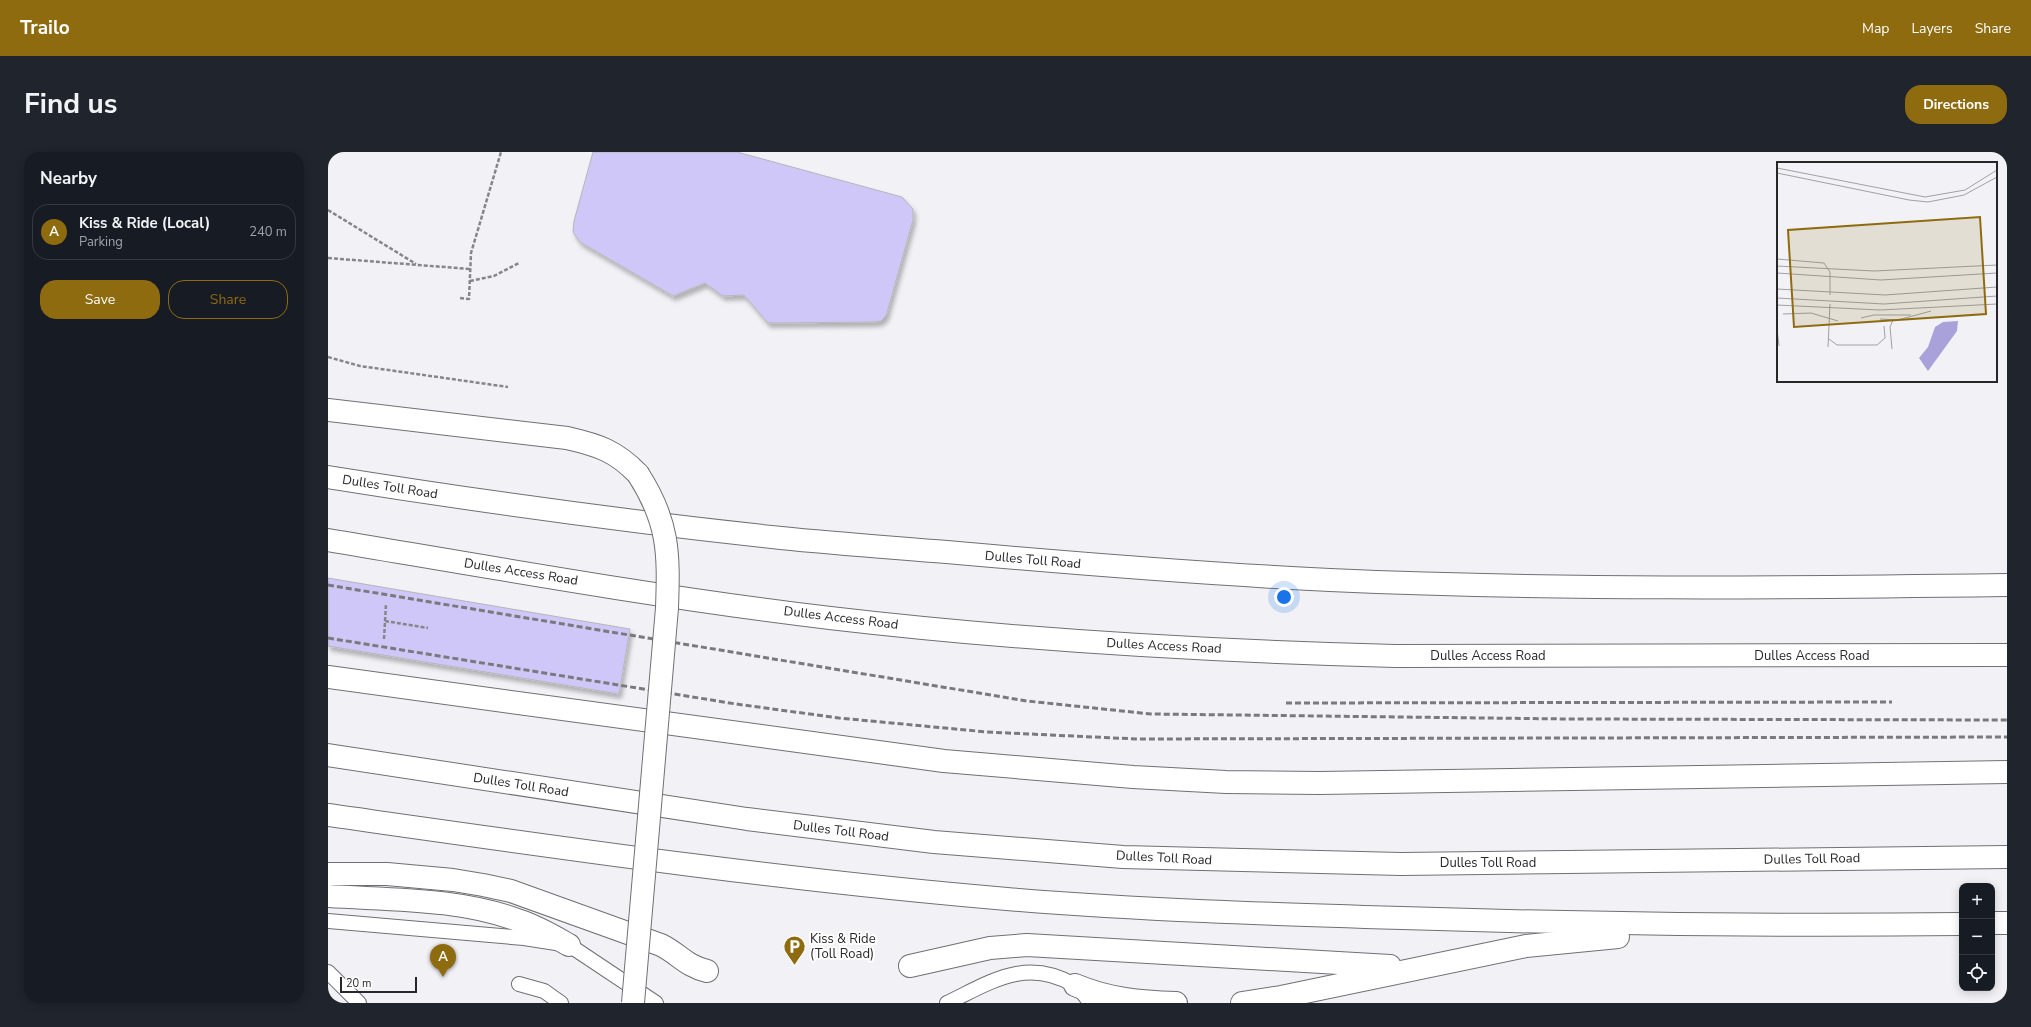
<!DOCTYPE html>
<html lang="en">
<head>
<meta charset="utf-8">
<style>
  body { margin:0; font-family:"Nunito Sans",sans-serif; background:#20242c; color:#f1f3f6 }
  .controls { position:absolute; right:12px; bottom:12px; display:grid; overflow:hidden; border-radius:8px; box-shadow:0 2px 10px #0003 }
  .controls button { width:36px; height:36px; display:grid; place-items:center; padding:0; border:0; border-bottom:1px solid #363941; background:#171b24; color:#f1f3f6; font:20px sans-serif }
  .scale { position:absolute; left:12px; bottom:10px; width:77px; box-sizing:border-box; padding-left:4px; border:2px solid #272728; border-top:0; font-size:11px; line-height:14px; white-space:nowrap; color:#272728; -webkit-text-stroke:3px #fff; paint-order:stroke }
  .you { position:absolute; left:956px; top:445px; width:14px; height:14px; margin:-10px; border:3px solid #fff; border-radius:50%; background:#1a73e8; box-shadow:0 0 0 6px #1a73e833 }
  .badge { display:grid; place-items:center; width:26px; height:26px; border-radius:50%; background:#8f6b0f; color:#fff; font-size:13px; font-weight:700 }
  .pin { position:absolute; translate:-50% -33px; filter:drop-shadow(0 1px 2px #0008) }
  .pin::after { content:''; position:absolute; top:21px; width:14px; height:12px; background:inherit; clip-path:polygon(0 0,100% 0,50% 100%) }
  .list { margin:0; padding:0; list-style:none }
  h2 { display:flex; justify-content:space-between; align-items:center; height:52px; margin:0; padding:0 16px; font-size:17px }
  h2 small { font-size:13px; font-weight:400; color:#9ea1a6 }
  .list li { display:grid; grid-template-columns:26px 1fr auto; gap:12px; align-items:center; box-sizing:border-box; height:56px; margin:0 8px 8px; padding:0 8px; border:1px solid #363941; border-radius:16px }
  .list b { display:block; font-size:15px; white-space:nowrap }
  .list p { margin:0; font-size:13px; white-space:nowrap; color:#9ea1a6 }
  .list em { font-size:13px; font-style:normal; color:#9ea1a6 }
  .actions { display:flex; gap:8px; padding:12px 16px }
  .actions a { flex:1; padding:9px 0; border:1px solid #8f6b0f; border-radius:16px; text-align:center; font-size:14px; color:#8f6b0f }
  .actions .main { background:#8f6b0f; color:#fff }
  .icon { flex:none; width:22px; height:22px; fill:none; stroke:currentColor; stroke-width:2; stroke-linecap:round; stroke-linejoin:round }
  .map { position:relative; flex:none; width:1679px; height:851px; overflow:hidden; border-radius:16px }
  header { display:flex; align-items:center; gap:24px; box-sizing:border-box; height:56px; padding:0 20px; background:#8f6b0f; color:#fff }
  header strong { font-size:19px }
  nav { display:flex; gap:22px; margin-inline-start:auto; font-size:14px }
  .intro { display:flex; align-items:center; justify-content:space-between; box-sizing:border-box; height:96px; padding:0 24px }
  h1 { margin:0; font-size:28px }
  .button { padding:10px 18px; border-radius:16px; background:#8f6b0f; color:#fff; font-size:14px; font-weight:700 }
  main { display:flex; gap:24px; padding:0 24px }
  aside { flex:1; background:#171b24; border-radius:16px; box-shadow:0 2px 10px #0003 }
  .map>svg:first-child { display:block }
</style>
</head>
<body>
<header>
<strong>Trailo</strong>
<nav><a>Map</a><a>Layers</a><a>Share</a></nav>
</header>
<div class="intro"><h1>Find us</h1><a class="button">Directions</a></div>
<main>
<aside>
<h2>Nearby<small></small></h2>
<ul class="list">
<li><span class="badge">A</span><div><b>Kiss &amp; Ride (Local)</b><p>Parking</p></div><em>240 m</em></li>
</ul>
<div class="actions"><a class="main">Save</a><a>Share</a></div>
</aside>
<div class="map">
<svg width="1679" height="851" viewBox="0 0 1679 851">
  <defs>
    <filter id="shadow"><feDropShadow dx="2.5" dy="4.5" stdDeviation="2" flood-color="#0004"/></filter>
  </defs>
  <rect width="100%" height="100%" fill="#f2f2f6"/>
  <g fill="#cec7f7" stroke="#b6b6b9" filter="url(#shadow)">
    <polygon points="265,0 409,0 574,45 585,57 585,68 558,164 553,169 545,170 440,171 416,143 395,144 377,131 345,144 252,90 245,80 246,69"/>
    <polygon points="0,426 302,477 291,542 0,494"/>
  </g>
  <g fill="none" stroke-linecap="round" stroke-linejoin="round">
    <defs>
      <g id="service">
        <polyline points="0,769 196,786 241,793 328,851"/>
        <polyline points="0,820 31,851"/>
        <polyline points="191,832 216,839 233,851"/>
        <path d="M619,851C663,830 698,805 746,833C752,836 758,845 762,851"/>
      </g>
      <g id="motorway">
        <path d="M0,258L239,286C270,293 288,299 310,322"/>
        <path d="M0,325C150,349 302,370 453,386C512,392 571,396 630,401C754,412 878,422 1002,428C1227,438 1453,436 1679,433"/>
        <path d="M0,388C167,416 334,446 502,466C689,488 878,499 1067,504L1679,503"/>
        <polyline points="0,525 616,609 805,625 898,630 992,631 1679,620"/>
        <polyline points="0,603 419,667 606,690 795,705 1073,712 1679,705"/>
        <path d="M0,663C226,695 452,728 679,747C810,758 942,762 1074,766C1261,772 1447,774 1634,772"/>
        <path d="M0,722H59L125,728L155,733L183,739L333,793C351,802 358,814 379,819"/>
        <path d="M0,744C63,748 132,746 192,769C210,775 225,784 241,793"/>
        <polyline points="1664,771 1679,771"/>
        <polyline points="582,814 662,796 699,793 1062,814"/>
        <path d="M747,833C780,847 812,850 848,851"/>
        <polyline points="914,851 953,845 1198,794 1290,785"/>
      </g>
    </defs>
    <use href="#service" stroke="#706f73" stroke-width="16"/>
    <use href="#motorway" stroke="#706f73" stroke-width="24"/>
    <g stroke="#868689" stroke-width="2.5" stroke-dasharray="4 2" stroke-linecap="butt">
      <polyline points="0,58 88,112"/>
      <polyline points="0,106 142,117"/>
      <polyline points="142,129 166,124 191,111"/>
      <polyline points="132,146 141,147 143,101 173,0"/>
      <polyline points="0,205 32,214 180,235"/>
      <polyline points="57,469 100,476"/>
      <polyline points="56,487 58,452"/>
    </g>
    <use href="#service" stroke="#fff" stroke-width="14"/>
    <use href="#motorway" stroke="#fff" stroke-width="22"/>
    <g stroke="#7a7a7c" stroke-width="3" stroke-dasharray="6 3" stroke-linecap="butt">
      <polyline points="0,433 699,549 823,562 1241,567 1679,568"/>
      <polyline points="0,486 408,552 511,566 659,580 808,587 1679,585"/>
      <polyline points="958,551 1564,550"/>
    </g>
    <defs>
      <path id="motorway-bridge" d="M305,851L339,456C341,401 341,370 310,322"/>
    </defs>
    <use href="#motorway-bridge" stroke="#706f73" stroke-width="24" stroke-linecap="butt"/>
    <use href="#motorway-bridge" stroke="#fff" stroke-width="22"/>
  </g>
  <defs>
    <symbol id="parking-pin" viewBox="-11 -11 22 30"><path d="M0 17L-7.5 6A9.5 9.5 0 1 1 7.5 6Z" fill="#8f6b0f" stroke="#fff"/><path d="M-3.5-5.5H1a3.5 3.5 0 0 1 0 7H-1V5.5H-3.5ZM-1-3.4V-.6H.8a1.4 1.4 0 0 0 0-2.8Z" fill="#fff"/></symbol>
  </defs>
  <g fill-rule="evenodd">
    <use href="#parking-pin" x="454" y="782" width="25" height="34"/>
  </g>
  <g text-anchor="middle" dominant-baseline="central" stroke-width="4" stroke-linejoin="round" paint-order="stroke">
    <g font-size="13" fill="#272728" stroke="#fff">
      <text transform="translate(62 335) rotate(9)">Dulles Toll Road</text>
      <text transform="translate(705 408) rotate(5)">Dulles Toll Road</text>
      <text transform="translate(193 420) rotate(9)">Dulles Access Road</text>
      <text transform="translate(513 466) rotate(7)">Dulles Access Road</text>
      <text transform="translate(836 494) rotate(3)">Dulles Access Road</text>
      <text x="1160" y="504">Dulles Access Road</text>
      <text x="1484" y="504">Dulles Access Road</text>
      <text transform="translate(193 633) rotate(9)">Dulles Toll Road</text>
      <text transform="translate(513 679) rotate(7)">Dulles Toll Road</text>
      <text transform="translate(836 706) rotate(3)">Dulles Toll Road</text>
      <text transform="translate(1484 707) rotate(-1)">Dulles Toll Road</text>
      <text x="1160" y="711">Dulles Toll Road</text>
    </g>
    <g font-size="13" fill="#272728" stroke="#fff" text-anchor="start">
      <text x="482" y="787">Kiss &amp; Ride<tspan x="482" dy="15">(Toll Road)</tspan></text>
    </g>
  </g>
  <g transform="translate(1449 10)">
    <rect width="220" height="220" fill="#f2f2f6"/>
    <path d="M181,159L180,169L151,209L142,196L151,185L158,165L166,160Z" fill="#a9a1da"/>
    <path fill="none" stroke="#a1a1a4" stroke-width="1" d="M0,6L148,35L188,28L220,8M0,11L132,38L151,40L187,33L220,15M0,97L47,101L53,110V133M0,104L97,109L220,103M0,111L104,118L220,111M0,127L108,133L220,125M0,136L107,142L220,134M0,143L103,148L220,142M6,152L34,151L61,159M84,156L97,153H134M103,157L121,158L154,149M0,167L2,184M52,177L60,183H100L108,176L107,164M51,185L53,142M115,187L113,165L116,158"/>
    <path fill="#8f6b0f" fill-opacity="0.15" stroke="#8f6b0f" stroke-width="2" d="M203,55L209,152L17,165L11,68Z"/>
    <rect width="220" height="220" fill="none" stroke="#272728" stroke-width="2"/>
  </g>
</svg>
<div class="controls">
<button>+</button>
<button>−</button>
<button><svg class="icon" aria-label="locate" viewBox="0 0 24 24"><circle cx="12" cy="12" r="6"/><path d="M12 2v4M12 18v4M2 12h4M18 12h4"/></svg></button>
</div>
<div class="scale">20 m</div>
<div class="you"></div>
<div class="pin badge" style="left:115px;top:825px">A</div>
</div>
</main>
</body>
</html>
